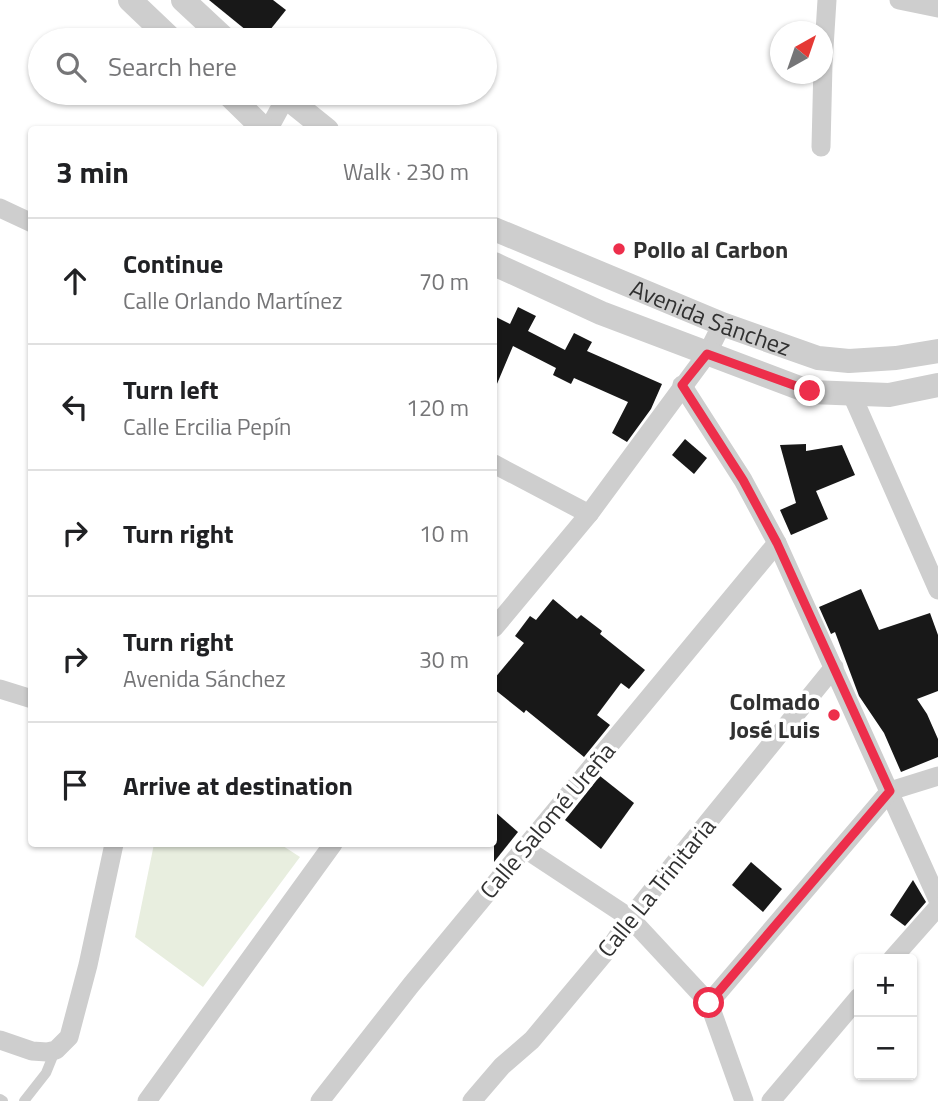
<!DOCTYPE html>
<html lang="en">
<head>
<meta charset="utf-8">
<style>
  body { margin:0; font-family:"Titillium Web",sans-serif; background:#f2f2f2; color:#202124 }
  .controls { position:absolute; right:21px; bottom:21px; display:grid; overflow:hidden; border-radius:7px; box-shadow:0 2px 5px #0004 }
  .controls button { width:63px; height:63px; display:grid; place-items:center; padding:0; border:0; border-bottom:2px solid #e0e0e0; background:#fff; color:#202124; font:35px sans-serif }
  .compass { position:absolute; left:770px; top:21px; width:63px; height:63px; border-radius:50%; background:#fff; box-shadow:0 2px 5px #0004; rotate:40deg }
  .stop { position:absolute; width:21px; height:21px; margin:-16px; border:5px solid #ed2e4b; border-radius:50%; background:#fff }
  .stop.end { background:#ed2e4b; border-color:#fff; box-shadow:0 2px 7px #0008 }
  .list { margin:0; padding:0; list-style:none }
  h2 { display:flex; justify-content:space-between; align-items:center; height:91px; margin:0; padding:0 28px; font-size:30px }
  h2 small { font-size:23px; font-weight:400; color:#757577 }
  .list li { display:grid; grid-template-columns:46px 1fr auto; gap:21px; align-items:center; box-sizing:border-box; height:126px; padding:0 28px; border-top:2px solid #e0e0e0 }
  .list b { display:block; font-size:26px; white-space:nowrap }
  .list p { margin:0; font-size:23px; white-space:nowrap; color:#757577 }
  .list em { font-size:23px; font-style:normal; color:#757577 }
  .icon { flex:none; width:38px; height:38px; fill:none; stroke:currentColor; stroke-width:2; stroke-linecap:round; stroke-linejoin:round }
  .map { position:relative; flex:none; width:938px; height:1101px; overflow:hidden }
  .search { position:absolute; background:#fff; box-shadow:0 2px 5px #0004; left:28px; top:28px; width:469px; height:77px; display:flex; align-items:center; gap:18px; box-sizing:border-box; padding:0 24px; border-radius:38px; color:#757577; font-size:26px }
  .panel { position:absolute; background:#fff; box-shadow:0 2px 5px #0004; left:28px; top:126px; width:469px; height:721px; border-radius:7px }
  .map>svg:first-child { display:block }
</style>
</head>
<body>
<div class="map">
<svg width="938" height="1101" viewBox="0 0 938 1101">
  <rect width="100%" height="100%" fill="#fff"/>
  <polygon fill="#e8eedf" points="154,844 280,844 300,857 203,987 135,937"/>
  <g fill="#181818">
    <polygon points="209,0 273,0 286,10 262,40 258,40"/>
    <polygon points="518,307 536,316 528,331 565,350 574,333 592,342 587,351 662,384 651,409 627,442 612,433 628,402 574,378 571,384 553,375 556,368 513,346 494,391 494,316 510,324"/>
    <polygon points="685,439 707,458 694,474 672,455"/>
    <polygon points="806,444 806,451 842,445 855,475 816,491 828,519 791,535 780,510 796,503 780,445"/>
    <polygon points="861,589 879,630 930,613 938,635 938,691 917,699 927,714 938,739 938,757 901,772 884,733 859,696 835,632 831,634 819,607"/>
    <polygon points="553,599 577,619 581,615 602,631 600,634 645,670 629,689 621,683 597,715 610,725 584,757 526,710 524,713 494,689 494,679 524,643 515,636 530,616 536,620"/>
    <polygon points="600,776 634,803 601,849 565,820"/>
    <polygon points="494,811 518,832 494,862"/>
    <polygon points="751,862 782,889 763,912 732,885"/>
    <polygon points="913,880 926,902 905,926 890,915"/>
  </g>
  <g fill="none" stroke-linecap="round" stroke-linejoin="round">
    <g stroke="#cecece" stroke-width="10">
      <polyline points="0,1099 3,1101"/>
      <polyline points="24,1101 46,1073 55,1051"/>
    </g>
    <g stroke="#cecece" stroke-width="19">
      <polyline points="899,0 938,8"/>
      <polyline points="268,130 286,97"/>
      <polyline points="821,147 823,64 827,0"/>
      <polyline points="0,208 32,223"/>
      <polyline points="682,385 743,480 777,543 938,900"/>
      <polyline points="852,395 938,590"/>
      <polyline points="494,464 589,514"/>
      <polyline points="494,628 589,514 707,354 722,324"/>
      <polyline points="0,689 32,699"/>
      <polyline points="524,848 630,918 709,1003 744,1101"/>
      <polyline points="892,959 938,907"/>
      <polyline points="709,1003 890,791 938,776"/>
      <polyline points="0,1040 32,1051 47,1052 56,1050 69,1037 88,965 114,844"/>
      <polyline points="147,1101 333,844"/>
      <polyline points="320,1101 411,985 777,543"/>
      <polyline points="472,1101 502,1066 532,1040 614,942 630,918 834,667"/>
      <polyline points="771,1101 859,997"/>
    </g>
    <g stroke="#cecece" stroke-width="24">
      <polyline points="130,0 172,40"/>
      <polyline points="183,0 226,40"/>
      <polyline points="227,93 265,130"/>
      <polyline points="281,93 327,130"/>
      <path id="s1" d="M494,229L722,324L818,358L849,361L896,358L938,351"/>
      <polyline points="494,264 601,313 810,392 889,395 938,385"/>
    </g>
  </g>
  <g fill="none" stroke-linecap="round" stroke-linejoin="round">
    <polyline stroke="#ed2e4b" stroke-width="9" points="709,1003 890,791 777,543 743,480 682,385 707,354 810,391"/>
  </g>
  <g fill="#ed2e4b" stroke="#fff" stroke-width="2.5">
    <circle cx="619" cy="249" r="7"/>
    <circle cx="834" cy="715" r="7"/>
  </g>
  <g text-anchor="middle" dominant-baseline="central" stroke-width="7" stroke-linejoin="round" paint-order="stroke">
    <g font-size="24" font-weight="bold" fill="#313131" stroke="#fff" text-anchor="start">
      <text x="633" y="249">Pollo al Carbon</text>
      <text x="820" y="701" text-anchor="end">Colmado<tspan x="820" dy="28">José Luis</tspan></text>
    </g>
    <g font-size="24" fill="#313131" stroke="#fff">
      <text stroke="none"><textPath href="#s1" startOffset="234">Avenida Sánchez</textPath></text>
      <text transform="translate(547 820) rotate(-50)">Calle Salomé Ureña</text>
      <text transform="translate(656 887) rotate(-51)">Calle La Trinitaria</text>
    </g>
  </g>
</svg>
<div class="controls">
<button>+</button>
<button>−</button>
</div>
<svg class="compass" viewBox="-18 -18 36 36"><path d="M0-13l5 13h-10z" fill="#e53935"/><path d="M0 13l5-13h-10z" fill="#757577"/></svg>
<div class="stop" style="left:709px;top:1003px"></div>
<div class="stop end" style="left:810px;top:391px"></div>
<div class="search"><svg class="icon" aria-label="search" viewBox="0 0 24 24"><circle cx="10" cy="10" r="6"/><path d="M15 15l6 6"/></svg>Search here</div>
<section class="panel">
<h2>3 min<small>Walk · 230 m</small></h2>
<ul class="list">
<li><svg class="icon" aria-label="ahead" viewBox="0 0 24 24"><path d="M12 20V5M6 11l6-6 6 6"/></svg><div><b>Continue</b><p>Calle Orlando Martínez</p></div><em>70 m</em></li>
<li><svg class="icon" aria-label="left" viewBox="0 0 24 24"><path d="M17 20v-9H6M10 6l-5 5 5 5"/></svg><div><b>Turn left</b><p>Calle Ercilia Pepín</p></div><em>120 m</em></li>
<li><svg class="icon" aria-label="right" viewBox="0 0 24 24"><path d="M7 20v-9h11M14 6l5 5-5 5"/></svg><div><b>Turn right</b></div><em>10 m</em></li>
<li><svg class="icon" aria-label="right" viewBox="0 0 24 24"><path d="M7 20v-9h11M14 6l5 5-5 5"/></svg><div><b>Turn right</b><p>Avenida Sánchez</p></div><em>30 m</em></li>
<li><svg class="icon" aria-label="arrive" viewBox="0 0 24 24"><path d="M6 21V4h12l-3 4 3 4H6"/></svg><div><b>Arrive at destination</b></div></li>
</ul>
</section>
</div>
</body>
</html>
